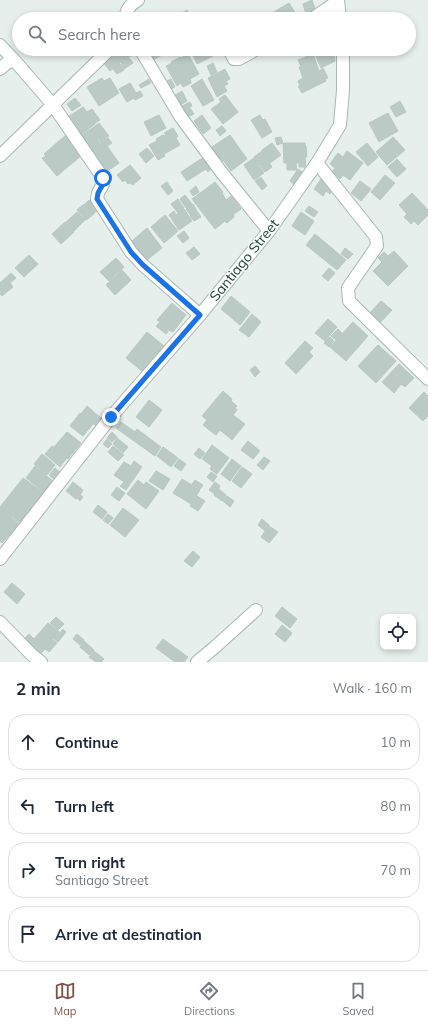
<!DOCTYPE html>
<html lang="en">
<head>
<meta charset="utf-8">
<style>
  body { margin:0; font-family:Mulish,sans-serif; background:#f6f6f7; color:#1f2937 }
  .controls { position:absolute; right:12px; bottom:12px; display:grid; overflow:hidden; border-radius:8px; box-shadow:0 2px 6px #0003 }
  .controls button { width:36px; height:36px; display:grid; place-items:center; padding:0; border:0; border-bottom:1px solid #e0e1e3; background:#fff; color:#1f2937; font:20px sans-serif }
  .stop { position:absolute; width:12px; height:12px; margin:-9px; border:3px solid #1a73e8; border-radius:50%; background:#fff }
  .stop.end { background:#1a73e8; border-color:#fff; box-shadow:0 1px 4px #0008 }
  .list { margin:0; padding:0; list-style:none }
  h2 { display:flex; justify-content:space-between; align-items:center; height:52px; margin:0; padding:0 16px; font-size:17px }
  h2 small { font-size:13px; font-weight:400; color:#747a83 }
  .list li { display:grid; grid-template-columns:26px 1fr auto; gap:12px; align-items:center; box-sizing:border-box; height:56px; margin:0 8px 8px; padding:0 8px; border:1px solid #e0e1e3; border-radius:16px }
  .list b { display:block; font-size:15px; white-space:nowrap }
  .list p { margin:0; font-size:13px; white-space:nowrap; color:#747a83 }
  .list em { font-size:13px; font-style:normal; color:#747a83 }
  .icon { flex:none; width:22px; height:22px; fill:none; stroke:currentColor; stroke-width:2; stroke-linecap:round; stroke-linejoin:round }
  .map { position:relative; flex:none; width:428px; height:662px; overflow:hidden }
  .search { position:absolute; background:#fff; box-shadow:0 2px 6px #0003; left:12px; right:12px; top:12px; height:44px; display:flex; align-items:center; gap:10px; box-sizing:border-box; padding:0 14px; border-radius:22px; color:#747a83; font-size:15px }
  .sheet { height:308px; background:#fff }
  nav { display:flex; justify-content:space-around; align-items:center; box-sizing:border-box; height:56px; border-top:1px solid #e0e1e3; background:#fff; font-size:11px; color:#747a83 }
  nav a { display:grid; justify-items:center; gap:2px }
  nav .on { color:#7f5249 }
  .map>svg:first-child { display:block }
</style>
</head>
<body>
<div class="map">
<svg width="428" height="662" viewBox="0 0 428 662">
  <rect width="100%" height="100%" fill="#e6efeb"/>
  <g fill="#bbcac4" stroke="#b8c9c2">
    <polygon points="312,0 316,11 306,14 303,4"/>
    <polygon points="289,3 299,19 271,19 269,15"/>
    <polygon points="187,10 191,19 178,19 177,16"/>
    <polygon points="117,49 128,49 132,55 121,63 113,52"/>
    <polygon points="145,49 159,49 162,55 151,61"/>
    <polygon points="190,49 209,49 213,56 197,64"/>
    <polygon points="321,49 333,49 335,61 321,68 314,52"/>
    <polygon points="113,53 120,63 110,71 102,61"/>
    <polygon points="188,54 199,74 190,79 191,83 183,87 181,83 177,86 166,66 172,63 171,62 180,57 181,58"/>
    <polygon points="313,54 319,71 323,68 328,78 325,79 326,81 302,93 298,86 300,86 298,81 303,78 299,67 301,67 298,60"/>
    <polygon points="129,58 133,63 124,69 121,63"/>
    <polygon points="213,63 217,72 211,75 207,66"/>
    <polygon points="120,64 124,70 117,74 113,69"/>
    <polygon points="225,69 230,79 226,81 228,84 224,86 227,91 217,97 208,78"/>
    <polygon points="102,78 104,81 110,78 119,93 99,106 87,87"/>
    <polygon points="149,79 151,83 141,88 139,85"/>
    <polygon points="171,79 175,87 169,90 165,82"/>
    <polygon points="202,79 214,100 203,106 191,86"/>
    <polygon points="130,83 136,93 140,91 143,96 135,100 134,98 127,102 119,89"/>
    <polygon points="182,91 187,101 177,107 172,97"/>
    <polygon points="225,95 238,112 223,124 211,109 221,102 219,99"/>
    <polygon points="75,98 81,105 72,111 67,104"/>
    <polygon points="400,101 406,112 396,117 390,107"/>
    <polygon points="190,102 192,106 182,111 180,107"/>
    <polygon points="83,107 87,112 92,109 100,120 95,123 95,124 78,137 65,119"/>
    <polygon points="190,108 194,114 187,117 184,111"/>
    <polygon points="388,113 398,131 379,142 369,123"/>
    <polygon points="159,115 166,128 151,136 144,122"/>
    <polygon points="202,115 211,128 203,134 194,121"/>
    <polygon points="260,115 263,120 265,119 272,132 262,138 251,120"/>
    <polygon points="99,123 109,136 101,142 91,129"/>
    <polygon points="222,126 226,131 220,136 216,130"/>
    <polygon points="173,128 178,136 176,138 180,145 164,154 165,156 158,160 149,145 157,141 156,139 163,135 164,136 166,135 164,133"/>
    <polygon points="91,129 100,143 89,151 79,137"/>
    <polygon points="66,135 82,155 57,176 42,158 46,156 44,154"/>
    <polygon points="230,135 247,159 231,171 223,160 219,163 209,149"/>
    <polygon points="281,137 283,143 277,145 275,138"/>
    <polygon points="393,137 405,150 387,165 376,152"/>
    <polygon points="108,138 112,143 107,146 119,163 105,173 89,151"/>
    <polygon points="272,143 281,155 270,163 262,150"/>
    <polygon points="283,143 305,143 305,146 306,146 307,157 305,157 306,167 299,167 299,163 296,163 297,170 287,170 287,163 284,163"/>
    <polygon points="367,143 378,157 368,166 356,152"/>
    <polygon points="147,148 154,156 146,163 139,154"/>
    <polygon points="262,151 272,167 265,172 254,157"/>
    <polygon points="347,151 363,163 350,180 343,175 340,179 332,172 335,168 330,164 338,153 343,157"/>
    <polygon points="204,157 212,168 208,172 206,169 187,181 181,172"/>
    <polygon points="254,158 264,173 254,180 244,165"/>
    <polygon points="397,159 406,169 397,177 388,167"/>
    <polygon points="130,165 141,178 133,185 130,183 128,184 125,180 123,182 117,175"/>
    <polygon points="298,169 305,174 296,186 290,181"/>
    <polygon points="385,175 395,183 380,200 371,192"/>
    <polygon points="261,177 267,186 262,190 255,181"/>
    <polygon points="321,179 334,188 330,194 326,191 323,196 314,189"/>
    <polygon points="360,181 371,189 361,201 351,193"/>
    <polygon points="167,182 173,191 168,195 161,186"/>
    <polygon points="215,182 223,192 222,193 226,200 231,196 241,209 233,215 234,217 227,223 225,221 215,229 192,199"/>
    <polygon points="196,186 199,192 193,196 190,191"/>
    <polygon points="412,193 428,210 428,215 418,225 414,221 411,224 404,217 407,214 399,205"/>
    <polygon points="185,195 192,204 186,208 180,199"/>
    <polygon points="178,199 184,208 178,213 171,204"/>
    <polygon points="89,200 98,210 94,213 85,204"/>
    <polygon points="84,204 94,214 86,220 77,210"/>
    <polygon points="193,204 197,211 191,216 186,209"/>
    <polygon points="309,206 318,212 314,217 305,211"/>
    <polygon points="184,209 192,221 179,230 169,215 174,211 176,215"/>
    <polygon points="197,211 201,217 194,221 190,216"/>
    <polygon points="77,212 85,220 74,231 66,222"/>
    <polygon points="301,212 314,221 305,235 292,226"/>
    <polygon points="165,215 178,231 164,243 151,227"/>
    <polygon points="65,222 74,232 61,244 52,234"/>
    <polygon points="147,228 162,248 147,260 142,253 139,256 132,247 135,245 132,241"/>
    <polygon points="184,231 189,238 183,243 177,236"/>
    <polygon points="315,234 346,260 337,270 306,245"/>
    <polygon points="194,247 200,254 192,260 186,253"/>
    <polygon points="345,248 353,254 348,259 341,254"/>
    <polygon points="394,251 408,266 388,286 373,271 382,262 378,258 384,252 388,256"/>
    <polygon points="29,255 38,264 24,277 15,268"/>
    <polygon points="116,258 124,267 109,281 100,272"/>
    <polygon points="329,268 335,273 328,281 322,276"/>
    <polygon points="122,270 131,280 115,295 106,285"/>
    <polygon points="11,273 16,278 10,283 13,287 2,296 0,294 0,283"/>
    <polygon points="231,296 250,312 240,325 221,309"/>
    <polygon points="381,301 392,310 379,324 368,315"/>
    <polygon points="172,303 186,315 173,332 169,330 166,334 156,326 160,322 157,320"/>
    <polygon points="252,314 261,322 249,337 239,330"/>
    <polygon points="328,319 337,327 325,341 315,333"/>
    <polygon points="353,322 368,336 346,361 330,347"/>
    <polygon points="338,329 342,333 336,340 331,336"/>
    <polygon points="147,332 164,346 143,372 126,358"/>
    <polygon points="330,337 334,341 329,347 324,343"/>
    <polygon points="305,341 313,348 309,352 313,356 296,374 285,363"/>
    <polygon points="378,345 396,361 376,383 358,366"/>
    <polygon points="399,364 414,378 405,387 401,384 394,393 382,382"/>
    <polygon points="255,366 260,372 255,377 250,370"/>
    <polygon points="223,391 232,399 231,401 237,406 235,408 237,410 233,415 245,424 232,440 220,430 216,435 203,425 207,420 202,416"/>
    <polygon points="424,392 428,396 428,416 423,421 409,408"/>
    <polygon points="149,400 162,410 149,427 136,417"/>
    <polygon points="87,406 102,419 96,426 81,414"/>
    <polygon points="80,413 93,424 83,436 70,426"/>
    <polygon points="121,422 135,432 137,429 161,447 155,456 116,428"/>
    <polygon points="67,432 81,443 68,459 54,447"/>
    <polygon points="112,432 117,437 112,442 107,438"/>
    <polygon points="117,438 128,447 123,453 113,444"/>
    <polygon points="107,439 112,444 108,448 103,444"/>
    <polygon points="248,441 260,451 253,459 241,450"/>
    <polygon points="212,445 229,458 217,474 210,469 212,466 202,459"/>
    <polygon points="52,446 67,458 60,467 45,454"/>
    <polygon points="113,446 124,455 118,461 108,452"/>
    <polygon points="163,447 178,458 171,467 157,456"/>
    <polygon points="199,448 205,453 200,459 194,454"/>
    <polygon points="42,454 55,465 47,475 34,464"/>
    <polygon points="264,457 270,461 263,470 257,465"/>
    <polygon points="179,459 186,464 181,471 174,466"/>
    <polygon points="232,459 241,466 230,481 221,474"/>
    <polygon points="134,461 142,467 126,490 120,486 124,482 114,475 124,462 131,466"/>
    <polygon points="35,466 54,482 45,493 26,478"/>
    <polygon points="242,467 252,474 241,488 232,481"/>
    <polygon points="55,468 61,473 55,480 49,475"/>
    <polygon points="156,471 170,479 163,490 149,481"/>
    <polygon points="211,472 217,476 213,482 207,477"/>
    <polygon points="23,478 44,493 20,523 0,507"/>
    <polygon points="182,479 200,490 191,504 173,493"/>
    <polygon points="138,480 144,485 146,482 159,491 146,509 127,494"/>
    <polygon points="195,480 203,485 200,489 192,484"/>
    <polygon points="73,482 83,490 80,495 83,497 80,501 77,498 76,499 66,491"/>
    <polygon points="215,482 220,486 215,494 209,490"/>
    <polygon points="117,487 125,493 119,501 111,495"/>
    <polygon points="219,489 226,495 222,501 214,495"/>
    <polygon points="197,496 205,501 198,511 190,506"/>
    <polygon points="227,496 234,501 230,507 223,501"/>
    <polygon points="98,505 107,512 102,519 93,512"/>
    <polygon points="0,507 19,524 2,543 0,541"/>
    <polygon points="123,508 139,520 125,537 110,525"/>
    <polygon points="108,514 113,518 108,524 103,520"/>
    <polygon points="262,519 269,525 265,531 258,525"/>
    <polygon points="269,526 278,532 269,543 261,537"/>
    <polygon points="193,551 200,557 192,567 184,561"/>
    <polygon points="12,583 25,594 17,604 4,592"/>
    <polygon points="282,607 297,619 290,628 275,616"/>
    <polygon points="56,617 64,624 58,630 50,623"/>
    <polygon points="48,623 59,632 39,656 22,641 29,634 34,639"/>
    <polygon points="282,625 292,633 285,642 275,634"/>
    <polygon points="63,629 66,632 58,642 54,639"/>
    <polygon points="77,634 84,640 80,645 73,639"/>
    <polygon points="163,639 188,657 184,662 175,662 156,648"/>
    <polygon points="53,640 57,643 49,652 45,649"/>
    <polygon points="84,641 94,650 89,655 80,647"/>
    <polygon points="94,651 104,659 101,662 96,662 89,657"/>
  </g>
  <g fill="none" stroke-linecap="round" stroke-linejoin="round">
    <defs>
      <g id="minor">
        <path d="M126,19C125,10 130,5 138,0"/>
        <polyline points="312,19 338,1"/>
        <polyline points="0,45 15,61"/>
        <polyline points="140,49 180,116 222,173 269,231"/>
        <polyline points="229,49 234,59 239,59 257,49"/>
        <polyline points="0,69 8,62 15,61 53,105 103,178 103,184 98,193 97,199 131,252 143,265 200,315"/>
        <polyline points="0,156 110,49"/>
        <polyline points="317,163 376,237 377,246 348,288 349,301 428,379"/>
        <polyline points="0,622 32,655 41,662"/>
        <polyline points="197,662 215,647 256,610"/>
      </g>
      <g id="tertiary">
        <polyline points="338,0 340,19"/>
        <polyline points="0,559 111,417 200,315 269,231 317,163 340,125 343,90 343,49"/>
      </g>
    </defs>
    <use href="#minor" stroke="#a8b8b2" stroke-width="14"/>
    <use href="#tertiary" stroke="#a8b8b2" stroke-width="14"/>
    <use href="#minor" stroke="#fff" stroke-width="12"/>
    <use href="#tertiary" stroke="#fff" stroke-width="12"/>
  </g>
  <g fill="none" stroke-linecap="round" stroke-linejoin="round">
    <polyline stroke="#1a73e8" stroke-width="5" points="103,178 103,184 98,193 97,199 131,252 143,265 200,315 111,417"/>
  </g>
  <g text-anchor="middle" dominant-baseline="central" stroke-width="3" stroke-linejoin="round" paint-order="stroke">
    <g font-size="14" fill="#24423a" stroke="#f7fbf9">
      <text transform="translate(244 260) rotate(-51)">Santiago Street</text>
    </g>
  </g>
</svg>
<div class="controls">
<button><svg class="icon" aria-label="locate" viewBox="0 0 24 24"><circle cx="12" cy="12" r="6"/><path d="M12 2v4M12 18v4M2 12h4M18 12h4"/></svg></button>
</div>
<div class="stop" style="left:103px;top:178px"></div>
<div class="stop end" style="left:111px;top:417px"></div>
<div class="search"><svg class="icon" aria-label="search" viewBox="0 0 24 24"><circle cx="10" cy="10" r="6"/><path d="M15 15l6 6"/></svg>Search here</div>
</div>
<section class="sheet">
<h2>2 min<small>Walk · 160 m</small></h2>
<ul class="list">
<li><svg class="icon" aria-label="ahead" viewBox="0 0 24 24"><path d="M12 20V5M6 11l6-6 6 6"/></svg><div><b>Continue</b></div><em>10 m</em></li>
<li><svg class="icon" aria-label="left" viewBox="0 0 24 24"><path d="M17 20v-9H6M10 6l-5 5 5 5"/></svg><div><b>Turn left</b></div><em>80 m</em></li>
<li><svg class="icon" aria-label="right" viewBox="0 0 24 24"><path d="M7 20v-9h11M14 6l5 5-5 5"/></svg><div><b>Turn right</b><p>Santiago Street</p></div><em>70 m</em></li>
<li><svg class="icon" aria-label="arrive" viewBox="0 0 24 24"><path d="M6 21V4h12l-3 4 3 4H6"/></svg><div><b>Arrive at destination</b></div></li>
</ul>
</section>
<nav>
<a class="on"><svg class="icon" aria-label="map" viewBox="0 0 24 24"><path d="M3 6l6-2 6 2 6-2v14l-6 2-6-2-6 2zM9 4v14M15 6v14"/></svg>Map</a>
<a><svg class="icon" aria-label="directions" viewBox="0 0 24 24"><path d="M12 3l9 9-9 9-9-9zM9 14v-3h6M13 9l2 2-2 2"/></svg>Directions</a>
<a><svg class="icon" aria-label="saved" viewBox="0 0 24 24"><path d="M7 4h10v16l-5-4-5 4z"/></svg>Saved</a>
</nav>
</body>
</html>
